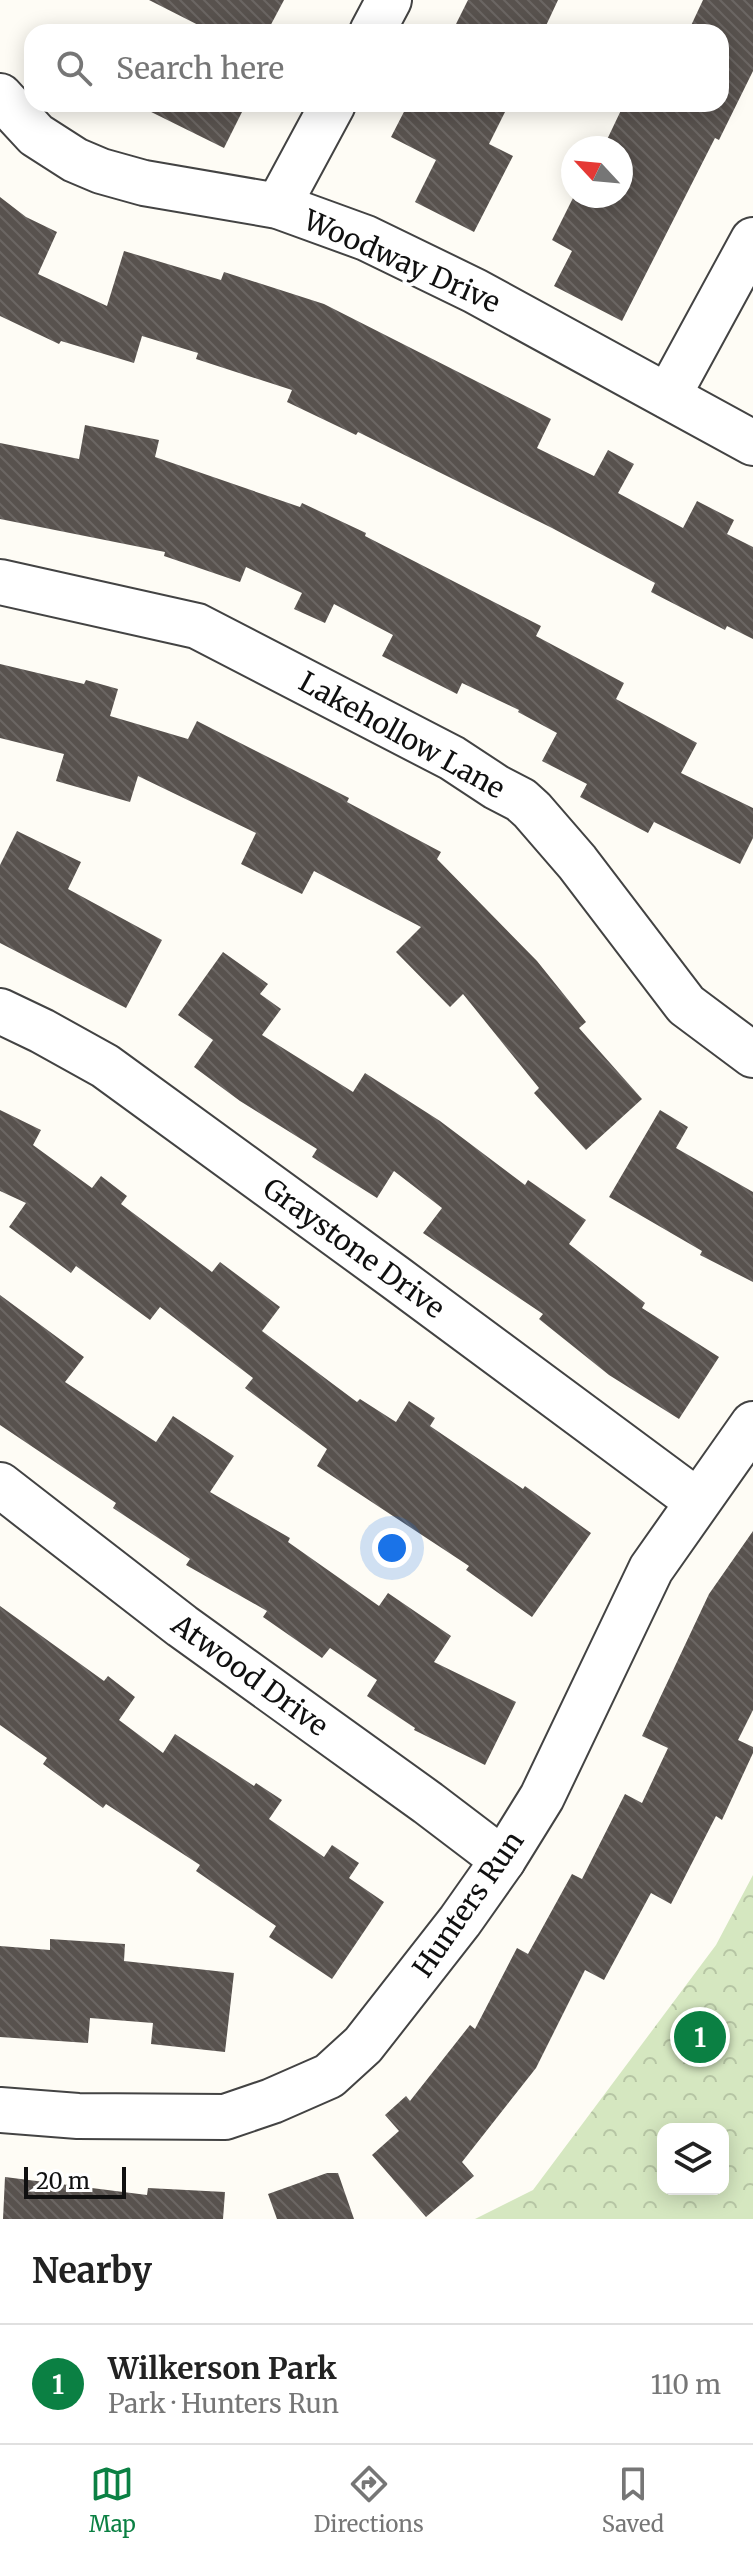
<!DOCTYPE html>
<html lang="en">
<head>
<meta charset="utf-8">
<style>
  body { margin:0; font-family:Merriweather,serif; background:#f6f6f6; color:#222 }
  .controls { position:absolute; right:24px; bottom:24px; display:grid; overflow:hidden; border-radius:16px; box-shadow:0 4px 20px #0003 }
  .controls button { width:72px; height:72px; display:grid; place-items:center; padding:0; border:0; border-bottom:2px solid #e0e0e0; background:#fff; color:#222; font:40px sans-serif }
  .compass { position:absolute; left:561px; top:136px; width:72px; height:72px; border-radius:50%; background:#fff; box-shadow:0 4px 20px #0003; rotate:296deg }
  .scale { position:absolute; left:24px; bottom:20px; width:102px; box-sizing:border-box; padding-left:8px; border:4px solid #101010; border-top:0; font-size:22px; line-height:28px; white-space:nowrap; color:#101010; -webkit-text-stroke:6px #fff; paint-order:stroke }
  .you { position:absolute; left:392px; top:1548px; width:28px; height:28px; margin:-20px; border:6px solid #fff; border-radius:50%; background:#1a73e8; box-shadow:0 0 0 12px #1a73e833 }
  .badge { display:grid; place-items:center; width:52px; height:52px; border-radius:50%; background:#0b8043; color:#fff; font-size:26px; font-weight:700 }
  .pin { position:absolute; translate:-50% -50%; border:4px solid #fff; box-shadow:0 2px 8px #0006 }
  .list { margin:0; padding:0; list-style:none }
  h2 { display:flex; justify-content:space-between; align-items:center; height:104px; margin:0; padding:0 32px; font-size:34px }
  h2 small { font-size:26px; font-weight:400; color:#767676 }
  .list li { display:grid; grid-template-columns:52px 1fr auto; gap:24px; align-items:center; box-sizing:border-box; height:120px; padding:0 32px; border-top:2px solid #e0e0e0 }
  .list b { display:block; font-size:30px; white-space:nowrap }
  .list p { margin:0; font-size:26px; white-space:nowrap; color:#767676 }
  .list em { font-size:26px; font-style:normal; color:#767676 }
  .icon { flex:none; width:44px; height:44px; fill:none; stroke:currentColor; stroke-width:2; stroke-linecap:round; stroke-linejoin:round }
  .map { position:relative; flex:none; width:753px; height:2219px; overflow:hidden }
  .search { position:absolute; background:#fff; box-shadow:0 4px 20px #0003; left:24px; right:24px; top:24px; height:88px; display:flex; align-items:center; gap:20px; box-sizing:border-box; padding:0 28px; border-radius:24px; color:#767676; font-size:30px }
  .sheet { height:224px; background:#fff }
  nav { display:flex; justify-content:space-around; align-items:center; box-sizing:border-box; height:112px; border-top:2px solid #e0e0e0; background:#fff; font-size:22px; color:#767676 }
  nav a { display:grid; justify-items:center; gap:4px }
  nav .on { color:#0b8043 }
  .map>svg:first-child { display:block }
</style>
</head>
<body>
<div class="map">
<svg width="753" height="2219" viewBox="0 0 753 2219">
  <defs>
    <pattern id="park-crowns" width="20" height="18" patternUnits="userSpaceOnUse" patternTransform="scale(2)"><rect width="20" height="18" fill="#d5e7c0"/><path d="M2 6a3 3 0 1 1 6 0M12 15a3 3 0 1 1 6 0" fill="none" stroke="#b6c5a4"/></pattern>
    <pattern id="building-back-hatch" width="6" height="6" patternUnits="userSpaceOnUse" patternTransform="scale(2)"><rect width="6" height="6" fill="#58524e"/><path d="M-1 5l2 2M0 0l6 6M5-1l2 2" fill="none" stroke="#6b6663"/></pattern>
  </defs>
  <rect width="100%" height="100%" fill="#fefcf5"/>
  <path fill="url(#park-crowns)" fill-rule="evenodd" d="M753,1875V2219H475L533,2190L716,1945ZM663,2129H723V2189H663Z"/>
  <g fill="url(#building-back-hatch)">
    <polygon points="149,0 284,0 267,32 212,32"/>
    <polygon points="468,0 558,0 543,32 452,32"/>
    <polygon points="703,0 753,0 753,71 719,140 715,138 622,321 554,286 572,251 552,240 574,196 621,196 621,148 603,148 624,104 721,104 721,32 688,32"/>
    <polygon points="135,104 246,104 224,148"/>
    <polygon points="408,104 509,104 489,144 513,156 474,232 415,202 436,160 391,137"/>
    <polygon points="0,197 26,217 57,232 38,274 107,306 124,251 221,280 224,272 324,304 551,419 537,448 594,476 608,450 634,464 618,493 683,528 697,501 734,520 727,534 753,547 753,639 727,626 725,630 651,592 655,583 552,528 358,432 356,435 287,402 292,390 196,359 198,353 142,336 134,363 61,341 59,344 0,316"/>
    <polygon points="85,425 159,440 155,457 300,507 302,503 366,533 365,536 541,626 536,636 624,683 616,699 697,743 681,773 753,808 753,838 740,864 654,822 648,833 580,797 587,784 542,761 557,733 518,712 519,710 462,683 457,694 382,656 393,635 334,604 325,623 294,609 302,593 246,567 240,582 164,556 165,552 0,519 0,443 79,459"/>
    <polygon points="0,664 84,684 86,680 118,689 110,716 188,739 197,721 349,798 347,802 441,852 437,859 537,961 586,1022 579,1028 642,1099 586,1150 534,1093 539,1088 463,994 450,1007 396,952 421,927 314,871 302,894 241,864 256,833 138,776 130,802 56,781 64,754 0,738"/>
    <polygon points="17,831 81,862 68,889 162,940 126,1008 0,943 0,865"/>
    <polygon points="223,952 268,984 260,994 281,1009 262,1035 353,1092 365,1073 440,1121 525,1185 528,1180 586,1220 569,1244 645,1303 642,1308 719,1357 679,1419 609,1375 539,1319 543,1314 423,1233 442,1208 394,1171 377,1198 312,1157 317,1149 240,1101 194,1067 213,1040 178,1015"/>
    <polygon points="0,1110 41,1130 33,1145 92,1188 101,1176 127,1196 121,1204 212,1272 220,1262 280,1307 262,1331 357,1402 360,1399 396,1422 409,1401 435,1418 430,1426 523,1489 525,1486 591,1533 532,1617 466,1570 469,1566 317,1466 327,1449 245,1388 253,1378 160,1307 150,1320 76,1266 71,1273 9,1227 26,1203 0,1191"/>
    <polygon points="660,1110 688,1127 676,1148 753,1192 753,1282 700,1255 702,1251 609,1197"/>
    <polygon points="0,1295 84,1357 65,1382 156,1442 173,1416 234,1456 210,1492 290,1538 288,1542 379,1606 388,1593 451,1636 434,1662 516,1702 485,1765 414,1730 415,1728 367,1696 377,1680 330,1648 322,1658 263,1617 267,1611 186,1565 190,1559 113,1508 116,1503 0,1425"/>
    <polygon points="753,1531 753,1710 738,1740 753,1747 753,1753 722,1820 716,1816 671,1904 651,1893 604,1980 585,1970 536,2068 462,2162 474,2176 426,2217 372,2155 399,2131 385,2115 406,2096 410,2101 470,2025 475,2029 517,1948 528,1954 572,1874 582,1879 625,1794 642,1803 668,1748 642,1736 709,1594"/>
    <polygon points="0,1606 104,1681 108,1676 135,1697 119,1720 163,1753 175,1734 254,1786 256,1783 282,1800 269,1819 324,1857 332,1845 359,1863 349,1878 384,1902 332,1979 269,1937 276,1926 196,1871 200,1865 106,1804 103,1808 43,1764 47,1758 0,1725"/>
    <polygon points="50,1939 125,1944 124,1961 234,1973 225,2052 151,2044 153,2023 90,2018 88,2043 0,2037 0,1946 50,1950"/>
    <polygon points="327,2173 338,2173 354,2219 277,2219 268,2194"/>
    <polygon points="5,2177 147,2195 148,2188 225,2192 223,2219 3,2219"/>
  </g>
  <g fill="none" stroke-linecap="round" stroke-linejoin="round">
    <defs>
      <g id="minor">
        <polyline points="372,32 389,0"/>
        <polyline points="0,96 36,135 75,160 101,171 144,183 278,206 366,238 475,291 753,443"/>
        <polyline points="278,206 333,104"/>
        <polyline points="668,396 753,240"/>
        <polyline points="0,582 197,626 452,758 496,787 521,800 532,810 577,862 686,1005 753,1055"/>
        <polyline points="0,1011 42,1031 105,1066 396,1278 697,1501"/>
        <polyline points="0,1485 182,1626 428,1803 503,1860"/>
        <polyline points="0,2110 78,2116 225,2117 272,2101 329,2076 363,2045 460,1921 503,1860 542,1797 651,1569 753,1424"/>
      </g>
    </defs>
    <use href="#minor" stroke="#434343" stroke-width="48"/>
    <use href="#minor" stroke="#fff" stroke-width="44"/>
  </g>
  <g text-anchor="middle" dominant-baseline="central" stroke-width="8" stroke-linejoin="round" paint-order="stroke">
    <g font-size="28" fill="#101010" stroke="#fff">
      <text transform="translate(402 261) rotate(24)">Woodway Drive</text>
      <text transform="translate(402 735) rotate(29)">Lakehollow Lane</text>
      <text transform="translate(354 1248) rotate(36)">Graystone Drive</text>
      <text transform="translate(250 1675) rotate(36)">Atwood Drive</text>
      <text transform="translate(468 1904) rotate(-55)">Hunters Run</text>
    </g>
  </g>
</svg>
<div class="controls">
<button><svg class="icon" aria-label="layers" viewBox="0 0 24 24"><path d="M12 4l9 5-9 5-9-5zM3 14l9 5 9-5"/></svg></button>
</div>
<svg class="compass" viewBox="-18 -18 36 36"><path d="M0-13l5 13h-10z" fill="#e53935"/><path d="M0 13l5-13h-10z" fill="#767676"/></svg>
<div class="scale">20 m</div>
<div class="you"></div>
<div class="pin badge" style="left:700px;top:2037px">1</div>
<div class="search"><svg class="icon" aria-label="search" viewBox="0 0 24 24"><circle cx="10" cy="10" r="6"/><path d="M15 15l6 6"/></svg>Search here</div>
</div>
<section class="sheet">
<h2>Nearby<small></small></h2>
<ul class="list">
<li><span class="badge">1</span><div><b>Wilkerson Park</b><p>Park · Hunters Run</p></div><em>110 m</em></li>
</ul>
</section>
<nav>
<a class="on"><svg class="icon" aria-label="map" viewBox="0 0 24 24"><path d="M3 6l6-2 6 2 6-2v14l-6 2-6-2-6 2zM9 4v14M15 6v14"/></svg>Map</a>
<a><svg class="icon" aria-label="directions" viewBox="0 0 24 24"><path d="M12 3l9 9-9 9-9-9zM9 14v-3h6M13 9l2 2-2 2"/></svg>Directions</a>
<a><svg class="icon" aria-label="saved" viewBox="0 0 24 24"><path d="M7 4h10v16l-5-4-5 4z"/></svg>Saved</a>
</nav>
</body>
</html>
